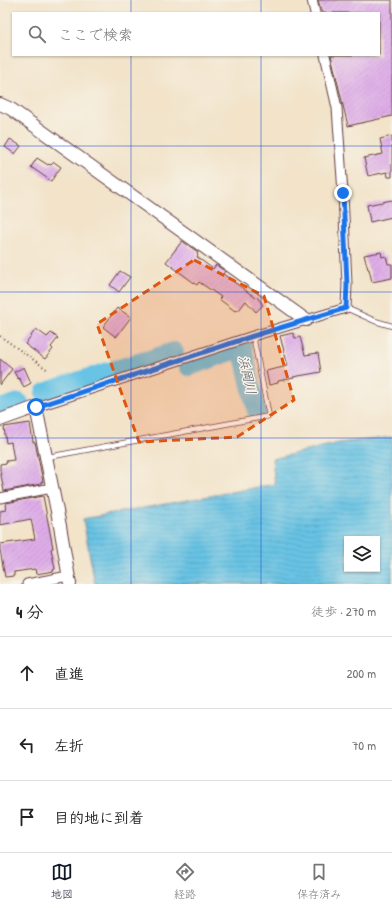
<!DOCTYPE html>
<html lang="ja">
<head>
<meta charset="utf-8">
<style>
  body { margin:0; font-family:"Patrick Hand","Klee One",sans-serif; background:#f2f2f2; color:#222 }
  .controls { position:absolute; right:12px; bottom:12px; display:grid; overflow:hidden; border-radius:0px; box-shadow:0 1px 3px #0004 }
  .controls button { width:36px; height:36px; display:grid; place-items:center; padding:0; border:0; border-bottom:1px solid #e0e0e0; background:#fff; color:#222; font:20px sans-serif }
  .stop { position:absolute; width:12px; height:12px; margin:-9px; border:3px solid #1a73e8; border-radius:50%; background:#fff }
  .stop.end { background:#1a73e8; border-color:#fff; box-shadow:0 1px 4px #0008 }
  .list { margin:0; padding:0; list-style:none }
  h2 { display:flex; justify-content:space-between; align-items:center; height:52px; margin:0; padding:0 16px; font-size:17px }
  h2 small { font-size:13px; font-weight:400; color:#767676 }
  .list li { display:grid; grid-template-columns:26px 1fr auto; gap:12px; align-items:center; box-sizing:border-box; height:72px; padding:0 16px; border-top:1px solid #e0e0e0 }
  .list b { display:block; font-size:15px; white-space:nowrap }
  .list em { font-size:13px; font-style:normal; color:#767676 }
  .icon { flex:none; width:22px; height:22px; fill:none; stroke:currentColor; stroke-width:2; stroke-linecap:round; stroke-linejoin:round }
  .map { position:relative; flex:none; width:392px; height:584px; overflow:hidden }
  .search { position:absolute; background:#fff; box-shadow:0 1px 3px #0004; left:12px; right:12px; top:12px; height:44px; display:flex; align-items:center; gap:10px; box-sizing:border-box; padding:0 14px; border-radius:0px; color:#767676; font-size:15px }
  .sheet { height:268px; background:#fff }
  nav { display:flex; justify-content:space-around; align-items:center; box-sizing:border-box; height:56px; border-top:1px solid #e0e0e0; background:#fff; font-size:11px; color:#767676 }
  nav a { display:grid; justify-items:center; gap:2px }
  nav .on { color:#111827 }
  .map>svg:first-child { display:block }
</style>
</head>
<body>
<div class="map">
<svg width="392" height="584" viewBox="0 0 392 584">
  <defs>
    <pattern id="water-rules" width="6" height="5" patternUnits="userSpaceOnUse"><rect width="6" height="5" fill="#67c3e4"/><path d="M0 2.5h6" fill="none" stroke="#5ba7c4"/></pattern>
    <pattern id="building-hatch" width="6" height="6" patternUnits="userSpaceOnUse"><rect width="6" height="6" fill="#deade8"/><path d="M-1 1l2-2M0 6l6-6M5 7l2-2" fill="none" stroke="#c094c7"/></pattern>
  </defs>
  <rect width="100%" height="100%" fill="#f7f3e8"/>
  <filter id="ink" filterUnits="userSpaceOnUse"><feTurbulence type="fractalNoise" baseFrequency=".025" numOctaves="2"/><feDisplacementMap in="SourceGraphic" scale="8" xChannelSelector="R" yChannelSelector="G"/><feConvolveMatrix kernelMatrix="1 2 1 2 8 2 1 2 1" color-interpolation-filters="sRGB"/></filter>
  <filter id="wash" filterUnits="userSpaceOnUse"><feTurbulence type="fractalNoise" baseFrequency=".012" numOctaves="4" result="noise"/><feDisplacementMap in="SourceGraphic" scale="16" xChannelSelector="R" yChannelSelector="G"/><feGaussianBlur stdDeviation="0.9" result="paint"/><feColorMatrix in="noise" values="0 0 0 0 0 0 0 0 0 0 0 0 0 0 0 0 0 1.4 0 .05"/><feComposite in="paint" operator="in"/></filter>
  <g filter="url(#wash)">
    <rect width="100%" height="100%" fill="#f2e3c9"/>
    <path fill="url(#water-rules)" stroke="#587188" fill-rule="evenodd" d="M392,437V584H95L83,519L275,484L272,459L339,443ZM347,539H377V569H347Z"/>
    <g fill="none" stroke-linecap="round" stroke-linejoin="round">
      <g stroke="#67c3e4" stroke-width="20">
        <polyline points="189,366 242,347 257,411"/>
        <path d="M45,393C87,377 131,366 174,352"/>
        <polyline points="0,409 19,403"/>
      </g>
    </g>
    <g id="blocks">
      <g fill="url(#building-hatch)">
        <polygon points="318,0 392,0 392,116 348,126 331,55 379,55 379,13 322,13"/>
        <polygon points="392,136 392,177 388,177 387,172 368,176 364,158 383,154 380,139"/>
        <polygon points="10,139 21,146 15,154 5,147"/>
        <polygon points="37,158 48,165 49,164 51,165 54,162 61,167 51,181 31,167"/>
        <polygon points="392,200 392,217 370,222 367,205"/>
        <polygon points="182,241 198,252 197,254 198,255 197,257 213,269 216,265 225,271 223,274 256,298 257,297 263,305 256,312 246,301 238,311 236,310 235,311 219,299 221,297 199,282 197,285 166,262"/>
        <polygon points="381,252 382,257 386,256 388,264 392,264 392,278 372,282 369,269 368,269 364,255"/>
        <polygon points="120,271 130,277 119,292 110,285"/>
        <polygon points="117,308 131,317 116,337 103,327"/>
        <polygon points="36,329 47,337 51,333 58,338 51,347 53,349 45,359 25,344"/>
        <polygon points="293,333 295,338 300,337 305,355 318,353 321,372 293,377 294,378 278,381 278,383 269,385 266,371 288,366 280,336"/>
        <polygon points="0,359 12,369 0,385"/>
        <polygon points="24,367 31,383 24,387 19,378 18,379 14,372"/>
        <polygon points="30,423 33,442 35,442 43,482 41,482 41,484 4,491 0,470 0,464 7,463 6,461 14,460 11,442 6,443 4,427"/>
        <polygon points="43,496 53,548 51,549 55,569 53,570 54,571 36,574 35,569 14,572 14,576 5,577 0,550 0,544 35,539 31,519 0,525 0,511 6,510 5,505 6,504 6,503"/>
      </g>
    </g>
  </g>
  <g filter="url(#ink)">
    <use href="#blocks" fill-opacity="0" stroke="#633c43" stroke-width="1"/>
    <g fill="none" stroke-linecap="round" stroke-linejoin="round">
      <defs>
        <g id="service">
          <polyline points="346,308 375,321 392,326"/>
          <polyline points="48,457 269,416 253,336"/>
        </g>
        <g id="minor">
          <polyline points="312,0 315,13"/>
          <polyline points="36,407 253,336 346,308 347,284 343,193 337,108 325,55"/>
          <polyline points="0,498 52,488"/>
          <polyline points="27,584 68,576"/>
        </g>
        <g id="tertiary">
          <polyline points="0,104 11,109 306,320"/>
          <polyline points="0,420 36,407 60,526 70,584"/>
        </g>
      </defs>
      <use href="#service" stroke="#633c43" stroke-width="6"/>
      <use href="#minor" stroke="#633c43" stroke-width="11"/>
      <use href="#tertiary" stroke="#633c43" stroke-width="14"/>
      <polyline stroke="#633c43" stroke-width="2" stroke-dasharray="1 3" stroke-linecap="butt" points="0,336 48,370"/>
      <use href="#service" stroke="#fff" stroke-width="4.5"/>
      <use href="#minor" stroke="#fff" stroke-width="9"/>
      <use href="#tertiary" stroke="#fff" stroke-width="12"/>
    </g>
  </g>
  <g fill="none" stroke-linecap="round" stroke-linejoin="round" filter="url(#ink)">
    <polyline stroke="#1a73e8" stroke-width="5" points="36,407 253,336 346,308 347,284 343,193"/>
  </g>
  <path fill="#e0560e" fill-opacity="0.2" stroke="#e0560e" stroke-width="3" stroke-dasharray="8 5" stroke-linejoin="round" d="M194,260L264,296L294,400L237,437L139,442L97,324Z"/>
  <path fill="none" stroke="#1d4ed8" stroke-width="1" stroke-opacity="0.55" d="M131,0V13M261,0V13M131,55V584M261,55V584M0,146H392M0,292H392M0,438H392"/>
  <g text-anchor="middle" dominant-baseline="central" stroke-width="3" stroke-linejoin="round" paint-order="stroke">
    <g font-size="13" font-style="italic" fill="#535062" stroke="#f7f3e8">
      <text transform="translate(248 375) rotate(77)">浜岡川</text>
    </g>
  </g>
</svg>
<div class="controls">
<button><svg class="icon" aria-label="layers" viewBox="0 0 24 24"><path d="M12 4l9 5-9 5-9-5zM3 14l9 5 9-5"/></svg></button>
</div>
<div class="stop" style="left:36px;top:407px"></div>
<div class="stop end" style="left:343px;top:193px"></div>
<div class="search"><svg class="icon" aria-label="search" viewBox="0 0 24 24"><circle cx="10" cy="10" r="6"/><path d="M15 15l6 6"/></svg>ここで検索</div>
</div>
<section class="sheet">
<h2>4 分<small>徒歩 · 270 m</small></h2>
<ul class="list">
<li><svg class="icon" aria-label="ahead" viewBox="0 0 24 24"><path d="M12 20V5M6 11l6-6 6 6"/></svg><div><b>直進</b></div><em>200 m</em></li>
<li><svg class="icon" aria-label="left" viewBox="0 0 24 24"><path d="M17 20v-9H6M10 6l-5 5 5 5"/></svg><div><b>左折</b></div><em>70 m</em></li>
<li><svg class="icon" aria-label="arrive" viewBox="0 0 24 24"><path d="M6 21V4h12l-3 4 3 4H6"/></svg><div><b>目的地に到着</b></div></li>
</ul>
</section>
<nav>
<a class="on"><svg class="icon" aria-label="map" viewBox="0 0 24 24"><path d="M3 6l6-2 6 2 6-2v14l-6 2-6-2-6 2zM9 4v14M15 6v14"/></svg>地図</a>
<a><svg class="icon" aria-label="directions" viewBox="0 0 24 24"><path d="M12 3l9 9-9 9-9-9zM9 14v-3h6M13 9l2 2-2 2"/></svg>経路</a>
<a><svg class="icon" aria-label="saved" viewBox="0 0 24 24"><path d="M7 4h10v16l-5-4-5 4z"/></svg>保存済み</a>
</nav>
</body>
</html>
